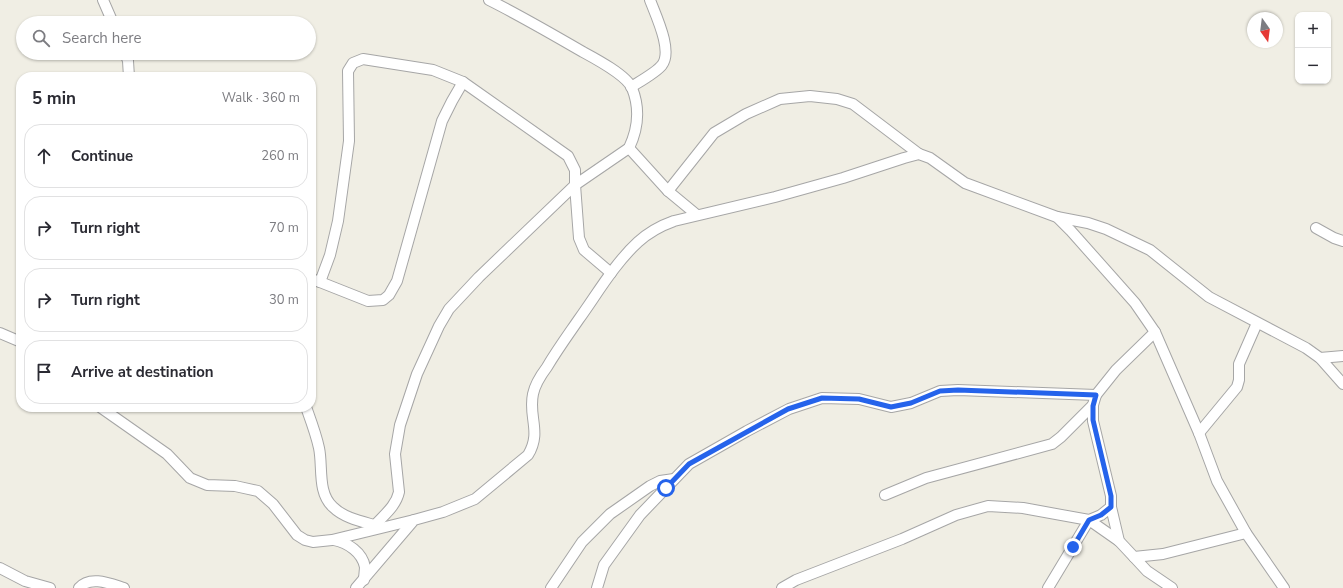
<!DOCTYPE html>
<html lang="en">
<head>
<meta charset="utf-8">
<style>
  body { margin:0; font-family:"Nunito Sans",sans-serif; background:#f2f2f3; color:#2b2b33 }
  .controls { position:absolute; right:12px; top:12px; display:grid; overflow:hidden; border-radius:8px; box-shadow:0 1px 3px #0004 }
  .controls button { width:36px; height:36px; display:grid; place-items:center; padding:0; border:0; border-bottom:1px solid #e1e1e2; background:#fff; color:#2b2b33; font:20px sans-serif }
  .compass { position:absolute; left:1247px; top:12px; width:36px; height:36px; border-radius:50%; background:#fff; box-shadow:0 1px 3px #0004; rotate:166deg }
  .stop { position:absolute; width:12px; height:12px; margin:-9px; border:3px solid #2563eb; border-radius:50%; background:#fff }
  .stop.end { background:#2563eb; border-color:#fff; box-shadow:0 1px 4px #0008 }
  .list { margin:0; padding:0; list-style:none }
  h2 { display:flex; justify-content:space-between; align-items:center; height:52px; margin:0; padding:0 16px; font-size:17px }
  h2 small { font-size:13px; font-weight:400; color:#7c7c81 }
  .list li { display:grid; grid-template-columns:26px 1fr auto; gap:12px; align-items:center; box-sizing:border-box; height:64px; margin:0 8px 8px; padding:0 8px; border:1px solid #e1e1e2; border-radius:16px }
  .list b { display:block; font-size:15px; white-space:nowrap }
  .list em { font-size:13px; font-style:normal; color:#7c7c81 }
  .icon { flex:none; width:22px; height:22px; fill:none; stroke:currentColor; stroke-width:2; stroke-linecap:round; stroke-linejoin:round }
  .map { position:relative; flex:none; width:1343px; height:588px; overflow:hidden }
  .search { position:absolute; background:#fff; box-shadow:0 1px 3px #0004; left:16px; top:16px; width:300px; height:44px; display:flex; align-items:center; gap:10px; box-sizing:border-box; padding:0 14px; border-radius:22px; color:#7c7c81; font-size:15px }
  .panel { position:absolute; background:#fff; box-shadow:0 1px 3px #0004; left:16px; top:72px; width:300px; height:340px; border-radius:16px }
  .map>svg:first-child { display:block }
</style>
</head>
<body>
<div class="map">
<svg width="1343" height="588" viewBox="0 0 1343 588">
  <rect width="100%" height="100%" fill="#f0eee4"/>
  <g fill="none" stroke-linecap="round" stroke-linejoin="round">
    <defs>
      <g id="minor">
        <polyline points="103,0 113,23"/>
        <polyline points="125,53 128,61 129,77"/>
        <path d="M631,87C639,82 657,72 662,65C673,51 656,16 650,0"/>
        <polyline points="629,148 668,191 697,215"/>
        <polyline points="668,191 714,133 746,114 780,99 810,96 837,99 853,104 919,154"/>
        <polyline points="1057,217 1088,223 1106,229 1150,250 1209,297 1306,348 1320,358 1343,384"/>
        <polyline points="1316,228 1334,238 1343,241"/>
        <polyline points="311,279 320,282 330,255 338,221 349,141 348,71 353,63 363,59 433,70 463,82 568,156 575,170 575,185 579,238 584,250 611,273"/>
        <polyline points="320,282 368,301 383,300 389,295 397,281 442,121 452,101 463,82"/>
        <polyline points="0,333 21,342"/>
        <polyline points="1320,358 1343,356"/>
        <polyline points="100,407 167,454 190,478 207,485 235,486 258,491 273,504 297,535 305,540 313,542 332,540 414,520"/>
        <path d="M306,407C311,421 316,434 319,448C323,466 317,493 333,507C345,519 365,522 381,527"/>
        <polyline points="1199,433 1237,387 1239,380 1239,364 1257,323"/>
        <polyline points="885,495 926,478 1052,444 1061,437 1093,405"/>
        <polyline points="1111,507 1119,541 1134,557 1163,554 1246,533"/>
        <path d="M375,525C384,515 396,506 399,492L395,454L400,425L417,374L439,326L449,309L479,277L575,185L629,148C638,129 640,108 632,88C626,75 596,59 583,52C552,34 521,16 489,0"/>
        <path d="M334,540C348,543 362,552 365,567C365,570 364,576 364,580"/>
        <polyline points="1134,557 1147,571 1172,588"/>
        <polyline points="0,568 25,581 50,588"/>
        <path d="M79,588C90,575 111,584 124,588"/>
        <path d="M356,588L414,520L443,512L475,499L528,455C542,432 528,417 533,394C535,384 541,375 547,367C557,350 568,335 579,319C597,294 615,263 638,242C649,232 660,226 674,221L775,197L843,178L904,158L919,154L930,158L965,183L1057,217L1071,231L1135,303L1155,332L1199,433L1217,481L1246,533L1284,588"/>
        <polyline points="551,588 582,542 610,514 650,486 660,481 674,479"/>
        <polyline points="597,588 604,565 640,515 689,464 747,431 789,409 822,398 859,399 891,407 911,403 940,391 958,390 1096,395"/>
        <polyline points="782,588 796,580 902,539 956,515 988,506 1023,508 1089,520 1101,515 1111,507 1111,496 1093,421 1093,405 1096,395 1116,370 1155,332"/>
        <polyline points="1048,588 1089,520 1119,541"/>
      </g>
    </defs>
    <use href="#minor" stroke="#a6a6a6" stroke-width="12"/>
    <use href="#minor" stroke="#fff" stroke-width="10"/>
  </g>
  <g fill="none" stroke-linecap="round" stroke-linejoin="round">
    <polyline stroke="#2563eb" stroke-width="5" points="666,488 689,464 788,409 822,398 859,399 891,407 911,403 940,391 958,390 1096,395 1093,406 1093,420 1111,496 1111,507 1101,515 1089,520 1073,547"/>
  </g>
</svg>
<div class="controls">
<button>+</button>
<button>−</button>
</div>
<svg class="compass" viewBox="-18 -18 36 36"><path d="M0-13l5 13h-10z" fill="#e53935"/><path d="M0 13l5-13h-10z" fill="#7c7c81"/></svg>
<div class="stop" style="left:666px;top:488px"></div>
<div class="stop end" style="left:1073px;top:547px"></div>
<div class="search"><svg class="icon" aria-label="search" viewBox="0 0 24 24"><circle cx="10" cy="10" r="6"/><path d="M15 15l6 6"/></svg>Search here</div>
<section class="panel">
<h2>5 min<small>Walk · 360 m</small></h2>
<ul class="list">
<li><svg class="icon" aria-label="ahead" viewBox="0 0 24 24"><path d="M12 20V5M6 11l6-6 6 6"/></svg><div><b>Continue</b></div><em>260 m</em></li>
<li><svg class="icon" aria-label="right" viewBox="0 0 24 24"><path d="M7 20v-9h11M14 6l5 5-5 5"/></svg><div><b>Turn right</b></div><em>70 m</em></li>
<li><svg class="icon" aria-label="right" viewBox="0 0 24 24"><path d="M7 20v-9h11M14 6l5 5-5 5"/></svg><div><b>Turn right</b></div><em>30 m</em></li>
<li><svg class="icon" aria-label="arrive" viewBox="0 0 24 24"><path d="M6 21V4h12l-3 4 3 4H6"/></svg><div><b>Arrive at destination</b></div></li>
</ul>
</section>
</div>
</body>
</html>
